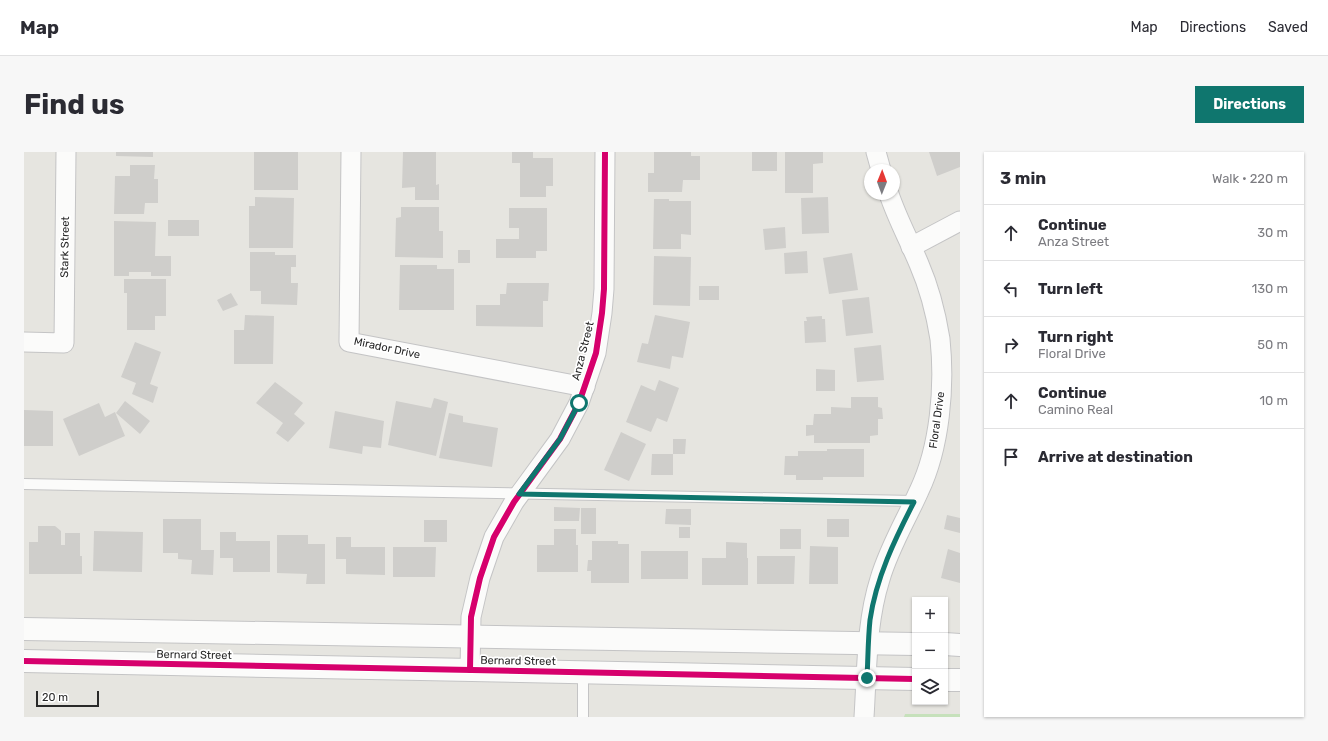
<!DOCTYPE html>
<html lang="en">
<head>
<meta charset="utf-8">
<style>
  body { margin:0; font-family:Rubik,sans-serif; background:#f7f7f7; color:#2b2b33 }
  .controls { position:absolute; right:12px; bottom:12px; display:grid; overflow:hidden; border-radius:0px; box-shadow:0 1px 3px #0004 }
  .controls button { width:36px; height:36px; display:grid; place-items:center; padding:0; border:0; border-bottom:1px solid #e1e1e2; background:#fff; color:#2b2b33; font:20px sans-serif }
  .compass { position:absolute; left:840px; top:12px; width:36px; height:36px; border-radius:50%; background:#fff; box-shadow:0 1px 3px #0004; rotate:1deg }
  .scale { position:absolute; left:12px; bottom:10px; width:63px; box-sizing:border-box; padding-left:4px; border:2px solid #292929; border-top:0; font-size:11px; line-height:14px; white-space:nowrap; color:#292929; -webkit-text-stroke:3px #fff; paint-order:stroke }
  .stop { position:absolute; width:12px; height:12px; margin:-9px; border:3px solid #0f766e; border-radius:50%; background:#fff }
  .stop.end { background:#0f766e; border-color:#fff; box-shadow:0 1px 4px #0008 }
  .list { margin:0; padding:0; list-style:none }
  h2 { display:flex; justify-content:space-between; align-items:center; height:52px; margin:0; padding:0 16px; font-size:17px }
  h2 small { font-size:13px; font-weight:400; color:#7c7c81 }
  .list li { display:grid; grid-template-columns:26px 1fr auto; gap:12px; align-items:center; box-sizing:border-box; height:56px; padding:0 16px; border-top:1px solid #e1e1e2 }
  .list b { display:block; font-size:15px; white-space:nowrap }
  .list p { margin:0; font-size:13px; white-space:nowrap; color:#7c7c81 }
  .list em { font-size:13px; font-style:normal; color:#7c7c81 }
  .icon { flex:none; width:22px; height:22px; fill:none; stroke:currentColor; stroke-width:2; stroke-linecap:round; stroke-linejoin:round }
  .map { position:relative; flex:none; width:936px; height:565px; overflow:hidden; border-radius:0px }
  header { display:flex; align-items:center; gap:24px; box-sizing:border-box; height:56px; padding:0 20px; background:#fff; border-bottom:1px solid #e1e1e2 }
  header strong { font-size:19px }
  nav { display:flex; gap:22px; margin-inline-start:auto; font-size:14px }
  .intro { display:flex; align-items:center; justify-content:space-between; box-sizing:border-box; height:96px; padding:0 24px }
  h1 { margin:0; font-size:28px }
  .button { padding:10px 18px; border-radius:0px; background:#0f766e; color:#fff; font-size:14px; font-weight:700 }
  main { display:flex; gap:24px; padding:0 24px }
  aside { flex:1; background:#fff; border-radius:0px; box-shadow:0 1px 3px #0004 }
  .map>svg:first-child { display:block }
</style>
</head>
<body>
<header>
<strong>Map</strong>
<nav><a>Map</a><a>Directions</a><a>Saved</a></nav>
</header>
<div class="intro"><h1>Find us</h1><a class="button">Directions</a></div>
<main>
<div class="map">
<svg width="936" height="565" viewBox="0 0 936 565">
  <rect width="100%" height="100%" fill="#e6e5e0"/>
  <polygon fill="#c6e1bb" points="881,562 936,562 936,565 880,565"/>
  <g fill="#cfcecb">
    <polygon points="92,0 129,0 129,5 92,4"/>
    <rect x="230" y="0" width="44" height="38"/>
    <polygon points="379,0 412,0 412,33 415,32 415,48 391,48 391,35 378,36"/>
    <polygon points="488,0 509,0 509,6 529,6 529,34 522,34 522,45 496,45 496,11 488,11"/>
    <polygon points="630,0 667,0 667,4 676,4 676,28 659,28 658,40 624,40 624,21 630,21"/>
    <rect x="728" y="0" width="25" height="19"/>
    <polygon points="761,0 799,0 799,11 789,12 789,41 761,41"/>
    <polygon points="905,0 936,0 936,15 913,24"/>
    <polygon points="106,13 131,13 130,27 134,27 134,51 121,51 120,62 90,62 91,24 106,24"/>
    <polygon points="231,45 270,46 269,96 225,96 225,54 231,54"/>
    <polygon points="804,45 805,81 778,82 777,46"/>
    <polygon points="630,47 645,47 645,49 667,49 667,83 657,82 657,97 629,97"/>
    <polygon points="377,55 415,55 415,79 419,79 419,106 371,105 372,66 377,65"/>
    <polygon points="485,56 523,56 523,99 512,99 512,106 472,106 472,87 495,87 495,76 485,76"/>
    <rect x="144" y="68" width="31" height="16"/>
    <polygon points="90,69 132,70 131,104 147,104 147,124 127,124 127,120 105,120 105,124 90,124"/>
    <polygon points="761,75 762,96 741,98 739,77"/>
    <rect x="434" y="98" width="12" height="13"/>
    <polygon points="783,99 784,121 761,122 760,101"/>
    <polygon points="226,100 251,100 251,103 272,103 272,115 267,115 267,131 274,131 273,153 237,152 237,139 226,139"/>
    <polygon points="828,101 834,138 805,142 799,106"/>
    <polygon points="630,104 667,105 666,154 629,153"/>
    <polygon points="376,113 413,113 413,117 430,117 430,158 375,158"/>
    <polygon points="100,127 142,127 142,164 131,164 131,178 103,178 103,141 100,141"/>
    <polygon points="483,131 525,131 524,149 519,149 519,175 452,174 452,153 476,153 476,142 482,142"/>
    <rect x="675" y="134" width="20" height="14"/>
    <polygon points="207,141 214,153 199,159 193,148"/>
    <polygon points="845,145 849,181 822,184 818,148"/>
    <polygon points="221,163 250,164 249,212 210,212 210,178 220,178"/>
    <polygon points="631,163 666,170 659,206 648,204 646,217 613,210 618,191 624,192"/>
    <polygon points="798,164 798,167 801,167 802,190 781,191 780,169 783,169 782,165"/>
    <polygon points="111,190 137,200 126,232 134,235 129,251 108,242 112,231 97,225"/>
    <polygon points="857,193 860,228 833,230 830,196"/>
    <polygon points="792,217 811,218 811,239 792,239"/>
    <polygon points="635,228 655,236 643,270 633,266 627,280 602,270 617,233 631,239"/>
    <polygon points="251,230 279,251 270,262 281,271 264,290 252,281 259,271 232,251"/>
    <polygon points="827,245 854,245 854,255 858,256 859,267 854,267 854,283 846,284 846,291 790,291 790,283 782,284 782,273 789,273 790,262 807,262 807,255 827,256"/>
    <polygon points="410,246 424,250 412,304 364,293 372,249 407,256"/>
    <polygon points="101,249 126,269 116,282 92,261"/>
    <polygon points="75,251 81,265 91,260 101,284 55,304 39,267"/>
    <polygon points="0,258 29,259 29,294 0,294"/>
    <polygon points="311,259 360,269 357,296 339,294 338,302 305,296"/>
    <polygon points="425,261 439,264 439,270 474,276 468,315 415,306"/>
    <polygon points="597,280 622,292 605,329 580,318"/>
    <polygon points="649,287 662,287 661,302 649,302"/>
    <polygon points="803,297 840,297 840,325 799,325 799,328 772,328 772,323 760,323 761,304 774,304 774,299 803,299"/>
    <polygon points="628,302 649,302 649,323 627,323"/>
    <polygon points="530,355 556,356 555,369 530,369"/>
    <rect x="557" y="356" width="15" height="26"/>
    <polygon points="642,357 667,357 667,373 641,372"/>
    <polygon points="923,363 936,366 936,381 920,377"/>
    <polygon points="139,367 177,367 177,398 190,398 189,423 167,422 168,408 154,407 154,401 139,401"/>
    <rect x="803" y="367" width="22" height="18"/>
    <rect x="400" y="368" width="23" height="22"/>
    <polygon points="14,374 31,374 37,379 37,393 41,393 41,381 56,381 56,404 58,404 58,422 5,422 5,390 14,390"/>
    <rect x="655" y="375" width="11" height="11"/>
    <polygon points="530,377 552,377 552,393 554,393 554,420 513,420 513,393 530,393"/>
    <rect x="756" y="377" width="21" height="20"/>
    <polygon points="70,379 119,380 118,420 69,419"/>
    <polygon points="196,380 212,380 212,389 246,389 246,420 209,420 209,406 196,406"/>
    <polygon points="253,383 284,383 284,392 301,392 301,432 282,432 283,422 253,421"/>
    <polygon points="312,385 327,385 327,395 361,395 361,423 322,422 322,407 312,407"/>
    <polygon points="568,389 594,389 594,392 605,392 605,431 567,431 567,419 563,419 564,408 568,408"/>
    <polygon points="702,390 723,391 723,406 724,406 724,433 678,433 678,406 702,406"/>
    <polygon points="786,394 814,395 814,432 785,432"/>
    <polygon points="369,395 412,395 411,425 369,425"/>
    <polygon points="924,397 936,401 936,431 917,426"/>
    <rect x="617" y="399" width="47" height="28"/>
    <polygon points="733,404 771,404 770,432 733,432"/>
  </g>
  <g fill="none" stroke-linecap="round" stroke-linejoin="round">
    <defs>
      <g id="lane">
        <polyline points="0,332 890,349"/>
        <polyline points="559,565 559,520"/>
      </g>
      <g id="street">
        <polyline points="327,0 325,190 561,235"/>
        <polyline points="852,0 857,18"/>
        <polyline points="887,95 936,69"/>
        <polyline points="0,190 40,191 42,0"/>
        <polyline points="446,518 447,465 456,426 470,385 490,350 536,287 555,251 572,201 578,161 580,137 581,0"/>
        <path d="M840,565C843,519 842,471 856,427C865,396 882,368 895,339C916,295 921,235 916,187C912,162 905,135 895,112C885,88 873,66 865,42"/>
      </g>
      <g id="secondary">
        <polyline points="0,477 891,492"/>
        <polyline points="921,492 936,493"/>
        <polyline points="0,509 891,527"/>
        <polyline points="921,528 936,528"/>
      </g>
    </defs>
    <use href="#lane" stroke="#c4c4c5" stroke-width="12"/>
    <use href="#street" stroke="#c4c4c5" stroke-width="21"/>
    <use href="#secondary" stroke="#c4c4c5" stroke-width="24"/>
    <use href="#lane" stroke="#fbfbfa" stroke-width="10"/>
    <use href="#street" stroke="#fbfbfa" stroke-width="19"/>
    <use href="#secondary" stroke="#fbfbfa" stroke-width="22"/>
    <defs>
      <g id="cycleway">
        <polyline points="0,509 891,527"/>
        <polyline points="446,518 447,465 456,426 470,385 490,350 536,287 555,251 572,201 578,161 580,137 581,0"/>
      </g>
    </defs>
    <use href="#cycleway" stroke="#fff" stroke-width="8"/>
    <use href="#cycleway" stroke="#d6006c" stroke-width="6"/>
  </g>
  <g fill="none" stroke-linecap="round" stroke-linejoin="round">
    <path stroke="#0f766e" stroke-width="5" d="M555,251L536,287L495,342L890,350C871,387 852,426 846,468C844,487 844,507 843,526"/>
  </g>
  <g text-anchor="middle" dominant-baseline="central" stroke-width="3.5" stroke-linejoin="round" paint-order="stroke">
    <g font-size="11" fill="#292929" stroke="#fff">
      <text transform="translate(41 95) rotate(-89)">Stark Street</text>
      <text transform="translate(363 196) rotate(12)">Mirador Drive</text>
      <text transform="translate(559 199) rotate(-76)">Anza Street</text>
      <text transform="translate(913 268) rotate(-82)">Floral Drive</text>
      <text transform="translate(170 503) rotate(1)">Bernard Street</text>
      <text transform="translate(494 509) rotate(1)">Bernard Street</text>
    </g>
  </g>
</svg>
<div class="controls">
<button>+</button>
<button>−</button>
<button><svg class="icon" aria-label="layers" viewBox="0 0 24 24"><path d="M12 4l9 5-9 5-9-5zM3 14l9 5 9-5"/></svg></button>
</div>
<svg class="compass" viewBox="-18 -18 36 36"><path d="M0-13l5 13h-10z" fill="#e53935"/><path d="M0 13l5-13h-10z" fill="#7c7c81"/></svg>
<div class="scale">20 m</div>
<div class="stop" style="left:555px;top:251px"></div>
<div class="stop end" style="left:843px;top:526px"></div>
</div>
<aside>
<h2>3 min<small>Walk · 220 m</small></h2>
<ul class="list">
<li><svg class="icon" aria-label="ahead" viewBox="0 0 24 24"><path d="M12 20V5M6 11l6-6 6 6"/></svg><div><b>Continue</b><p>Anza Street</p></div><em>30 m</em></li>
<li><svg class="icon" aria-label="left" viewBox="0 0 24 24"><path d="M17 20v-9H6M10 6l-5 5 5 5"/></svg><div><b>Turn left</b></div><em>130 m</em></li>
<li><svg class="icon" aria-label="right" viewBox="0 0 24 24"><path d="M7 20v-9h11M14 6l5 5-5 5"/></svg><div><b>Turn right</b><p>Floral Drive</p></div><em>50 m</em></li>
<li><svg class="icon" aria-label="ahead" viewBox="0 0 24 24"><path d="M12 20V5M6 11l6-6 6 6"/></svg><div><b>Continue</b><p>Camino Real</p></div><em>10 m</em></li>
<li><svg class="icon" aria-label="arrive" viewBox="0 0 24 24"><path d="M6 21V4h12l-3 4 3 4H6"/></svg><div><b>Arrive at destination</b></div></li>
</ul>
</aside>
</main>
</body>
</html>
